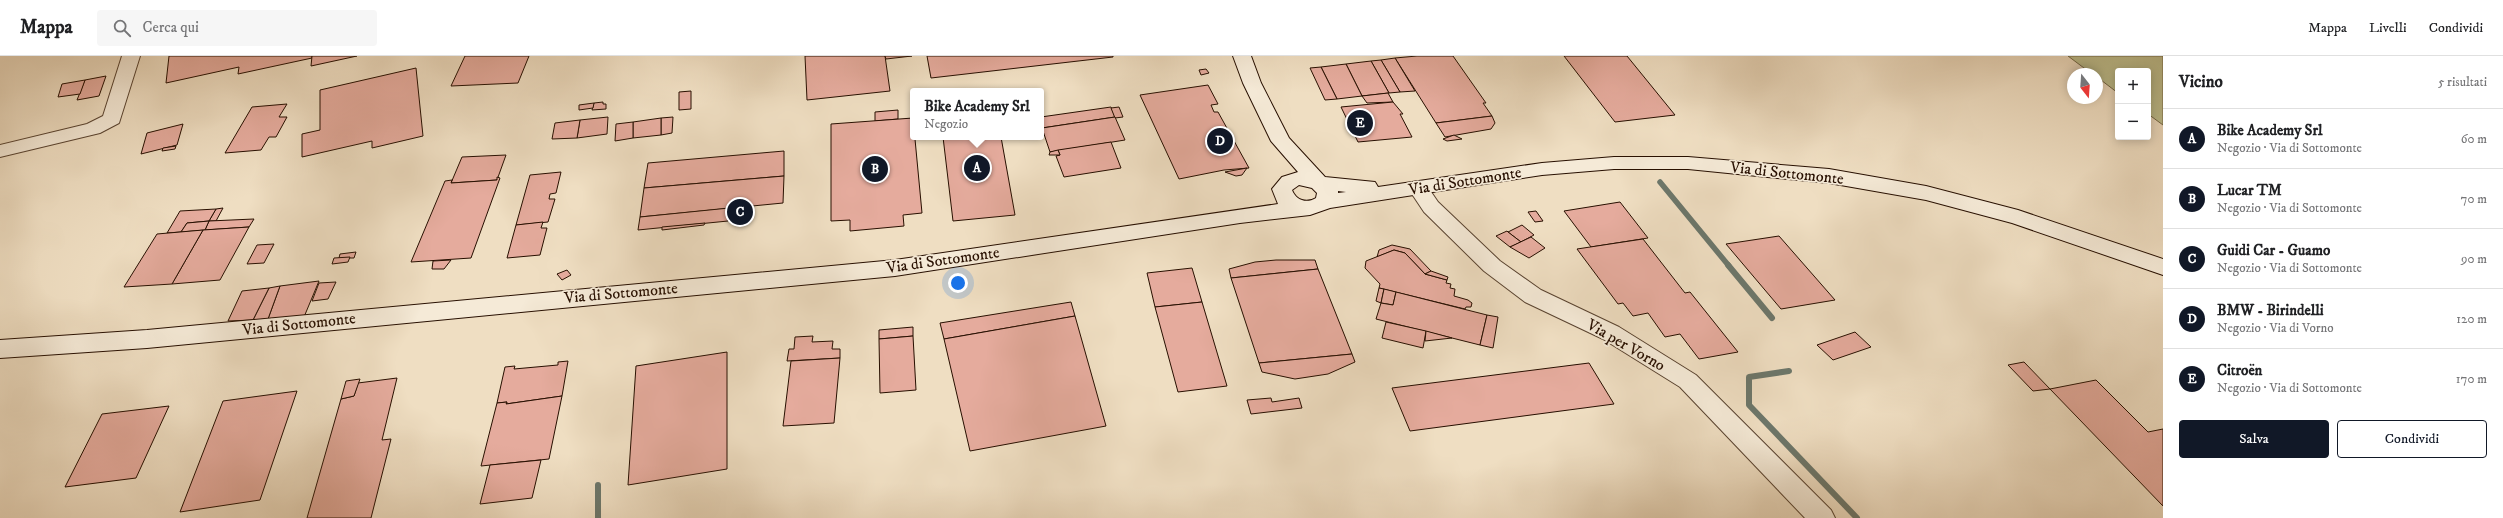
<!DOCTYPE html>
<html lang="it">
<head>
<meta charset="utf-8">
<style>
  body { margin:0; font-family:"IM FELL DW Pica",serif; background:#f6f6f6; color:#202124 }
  .controls { position:absolute; right:12px; top:12px; display:grid; overflow:hidden; border-radius:4px; box-shadow:0 2px 10px #0003 }
  .controls button { width:36px; height:36px; display:grid; place-items:center; padding:0; border:0; border-bottom:1px solid #e0e0e0; background:#fff; color:#202124; font:20px sans-serif }
  .compass { position:absolute; left:2067px; top:12px; width:36px; height:36px; border-radius:50%; background:#fff; box-shadow:0 2px 10px #0003; rotate:163deg }
  .you { position:absolute; left:958px; top:227px; width:14px; height:14px; margin:-10px; border:3px solid #fff; border-radius:50%; background:#1a73e8; box-shadow:0 0 0 6px #1a73e833 }
  .badge { display:grid; place-items:center; width:26px; height:26px; border-radius:50%; background:#111827; color:#fff; font-size:13px; font-weight:700 }
  .pin { position:absolute; translate:-50% -50%; border:2px solid #fff; box-shadow:0 1px 4px #0006 }
  .popup { position:absolute; left:910px; top:32px; width:134px; height:52px; box-sizing:border-box; display:grid; place-content:center; border-radius:4px; background:#fff; filter:drop-shadow(0 1px 3px #0005); font-size:13px; white-space:nowrap; color:#757577 }
  .popup b { font-size:15px; color:#202124 }
  .popup::after { content:''; position:absolute; left:50%; top:100%; margin-left:-8px; border:8px solid transparent; border-top-color:#fff }
  .list { margin:0; padding:0; list-style:none }
  h2 { display:flex; justify-content:space-between; align-items:center; height:52px; margin:0; padding:0 16px; font-size:17px }
  h2 small { font-size:13px; font-weight:400; color:#757577 }
  .list li { display:grid; grid-template-columns:26px 1fr auto; gap:12px; align-items:center; box-sizing:border-box; height:60px; padding:0 16px; border-top:1px solid #e0e0e0 }
  .list b { display:block; font-size:15px; white-space:nowrap }
  .list p { margin:0; font-size:13px; white-space:nowrap; color:#757577 }
  .list em { font-size:13px; font-style:normal; color:#757577 }
  .actions { display:flex; gap:8px; padding:12px 16px }
  .actions a { flex:1; padding:9px 0; border:1px solid #111827; border-radius:4px; text-align:center; font-size:14px; color:#111827 }
  .actions .main { background:#111827; color:#fff }
  .icon { flex:none; width:22px; height:22px; fill:none; stroke:currentColor; stroke-width:2; stroke-linecap:round; stroke-linejoin:round }
  .map { position:relative; flex:none; width:2163px; height:462px; overflow:hidden }
  header { display:flex; align-items:center; gap:24px; box-sizing:border-box; height:56px; padding:0 20px; background:#fff; border-bottom:1px solid #e0e0e0 }
  header strong { font-size:19px }
  nav { display:flex; gap:22px; margin-inline-start:auto; font-size:14px }
  .search { width:280px; height:36px; background:#f6f6f6; display:flex; align-items:center; gap:10px; box-sizing:border-box; padding:0 14px; border-radius:4px; color:#757577; font-size:15px }
  main { display:flex }
  aside { flex:1; background:#fff }
  .map>svg:first-child { display:block }
</style>
</head>
<body>
<header>
<strong>Mappa</strong>
<div class="search"><svg class="icon" aria-label="search" viewBox="0 0 24 24"><circle cx="10" cy="10" r="6"/><path d="M15 15l6 6"/></svg>Cerca qui</div>
<nav><a>Mappa</a><a>Livelli</a><a>Condividi</a></nav>
</header>
<main>
<div class="map">
<svg width="2163" height="462" viewBox="0 0 2163 462">
  <rect width="100%" height="100%" fill="#efdec2"/>
  <filter id="stains"><feTurbulence type="fractalNoise" baseFrequency=".005" numOctaves="4"/><feColorMatrix values="0 0 0 0 .2 0 0 0 0 .09 0 0 0 0 .02 0 0 0 .5 -.17"/></filter>
  <radialGradient id="worn" r=".72"><stop offset=".6" stop-color="#630" stop-opacity="0"/><stop offset="1" stop-color="#630" stop-opacity=".3"/></radialGradient>
  <polygon fill="#bec090" stroke="#726848" points="2068,0 2163,0 2163,69 2148,58 2148,15 2118,15 2118,37 2097,21 2097,18 2092,18"/>
  <g fill="none" stroke-linecap="round" stroke-linejoin="round">
    <polyline stroke="#6c776b" stroke-width="5.5" points="1660,126 1729,210"/>
    <g stroke="#6c776b" stroke-width="6">
      <polyline points="1728,209 1772,262"/>
      <polyline points="1789,315 1749,321 1749,349 1857,462"/>
      <polyline points="598,429 598,462"/>
    </g>
  </g>
  <g fill="#e5ab9d" stroke="#270f00">
    <polygon points="169,0 312,0 312,2 238,18 239,11 166,27"/>
    <polygon points="312,0 357,0 311,10"/>
    <polygon points="465,0 529,0 518,27 451,30"/>
    <polygon points="805,0 885,0 890,35 807,44"/>
    <polygon points="885,0 912,0 886,3"/>
    <polygon points="927,0 1113,0 1113,1 931,22"/>
    <polygon points="1417,0 1453,0 1486,47 1483,47 1492,60 1436,67 1395,2"/>
    <polygon points="1564,0 1627,0 1675,59 1615,66"/>
    <polygon points="1395,2 1415,35 1400,36 1381,4"/>
    <polygon points="1381,4 1400,36 1389,37 1371,5"/>
    <polygon points="1371,5 1389,37 1362,40 1346,8"/>
    <polygon points="1346,8 1362,40 1337,43 1321,11"/>
    <polygon points="1321,11 1337,43 1325,44 1310,12"/>
    <polygon points="416,12 423,80 372,92 372,85 302,101 302,78 320,74 320,34"/>
    <polygon points="1206,13 1209,17 1201,19 1199,14"/>
    <polygon points="106,20 99,40 77,44 85,24"/>
    <polygon points="85,24 80,38 58,41 62,28"/>
    <polygon points="1208,29 1218,48 1211,49 1214,56 1218,56 1249,112 1224,114 1179,123 1140,39"/>
    <polygon points="691,35 691,53 679,54 679,36"/>
    <polygon points="1388,37 1393,46 1367,47 1362,40"/>
    <polygon points="603,46 603,48 606,48 606,53 592,54 594,47"/>
    <polygon points="1393,46 1403,58 1400,58 1412,81 1358,86 1341,51"/>
    <polygon points="594,47 593,52 579,54 579,49"/>
    <polygon points="287,48 279,61 287,61 276,81 269,81 261,94 225,97 252,51"/>
    <polygon points="1111,51 1115,61 1042,72 1041,68 1041,61"/>
    <polygon points="1119,51 1123,61 1115,62 1111,52"/>
    <polygon points="898,54 898,63 875,65 875,56"/>
    <polygon points="1492,60 1495,67 1491,73 1445,81 1436,67"/>
    <polygon points="608,61 607,78 577,82 580,64"/>
    <polygon points="673,61 672,77 661,79 661,62"/>
    <polygon points="1115,61 1125,84 1050,96 1042,72"/>
    <polygon points="661,62 661,79 633,82 633,66"/>
    <polygon points="913,62 922,157 903,159 904,170 850,175 850,164 831,165 831,68"/>
    <polygon points="580,64 577,82 552,83 555,67"/>
    <polygon points="633,66 633,82 615,85 616,68"/>
    <polygon points="183,68 177,89 141,98 147,77"/>
    <polygon points="1454,79 1462,83 1447,85 1443,83"/>
    <polygon points="943,81 1001,81 1015,159 953,165"/>
    <polygon points="1111,86 1121,112 1064,121 1056,100 1060,99 1058,94"/>
    <polygon points="176,90 175,93 162,95 163,92"/>
    <polygon points="1058,94 1060,99 1049,99 1050,96"/>
    <polygon points="784,95 784,120 644,132 648,107"/>
    <polygon points="506,99 497,124 451,127 462,101"/>
    <polygon points="1247,112 1242,119 1236,120 1225,116"/>
    <polygon points="561,116 556,137 550,138 549,143 555,143 548,166 516,169 530,119"/>
    <polygon points="784,120 783,147 640,161 644,132"/>
    <polygon points="497,121 500,122 471,202 411,206 445,125 452,124 451,127 497,124"/>
    <polygon points="1620,146 1648,182 1591,191 1564,155"/>
    <polygon points="223,152 216,165 209,165 216,153"/>
    <polygon points="729,152 728,165 638,174 640,161"/>
    <polygon points="216,153 209,165 187,167 181,176 167,177 180,155"/>
    <polygon points="1536,155 1543,165 1535,166 1528,156"/>
    <polygon points="254,163 249,171 205,174 209,165"/>
    <polygon points="209,165 205,174 181,176 187,167"/>
    <polygon points="543,166 541,172 547,172 540,199 507,202 516,169"/>
    <polygon points="705,167 704,169 662,174 662,171"/>
    <polygon points="1522,169 1534,179 1521,186 1508,176"/>
    <polygon points="249,171 220,224 172,228 203,174"/>
    <polygon points="203,174 172,228 124,231 157,178"/>
    <polygon points="1507,175 1508,176 1521,186 1510,191 1496,180"/>
    <polygon points="1779,180 1835,244 1781,253 1726,188"/>
    <polygon points="1531,181 1545,192 1529,202 1510,191"/>
    <polygon points="1643,183 1685,237 1690,236 1738,296 1699,303 1680,278 1665,281 1648,257 1633,260 1623,247 1618,248 1577,193"/>
    <polygon points="274,188 264,207 247,208 257,189"/>
    <polygon points="1392,189 1410,193 1431,215 1425,218 1405,197 1394,194 1377,201 1379,194"/>
    <polygon points="1394,194 1405,197 1425,218 1447,224 1446,227 1451,228 1450,232 1455,233 1454,240 1468,244 1472,247 1471,251 1466,251 1465,253 1379,232 1380,228 1365,212 1366,205"/>
    <polygon points="356,196 354,202 339,202 340,198"/>
    <polygon points="350,201 348,206 332,208 334,202"/>
    <polygon points="451,204 444,213 432,213 433,205"/>
    <polygon points="1276,204 1315,204 1318,213 1231,222 1229,213 1255,206"/>
    <polygon points="1192,212 1202,246 1155,251 1147,217"/>
    <polygon points="1318,213 1352,298 1259,307 1231,222"/>
    <polygon points="567,214 571,219 562,224 557,218"/>
    <polygon points="1431,215 1448,221 1447,224 1425,218"/>
    <polygon points="319,225 304,261 268,263 280,230"/>
    <polygon points="336,226 328,243 312,245 319,227"/>
    <polygon points="280,230 268,263 253,264 269,232"/>
    <polygon points="269,232 253,264 228,265 242,235"/>
    <polygon points="1379,232 1384,233 1381,247 1376,245"/>
    <polygon points="1384,233 1396,236 1393,249 1381,247"/>
    <polygon points="1396,236 1487,259 1480,289 1376,263 1381,247 1393,249"/>
    <polygon points="1071,246 1075,260 944,283 940,267"/>
    <polygon points="1202,246 1227,330 1178,336 1155,251"/>
    <polygon points="1487,259 1498,261 1493,292 1480,289"/>
    <polygon points="1075,260 1106,370 970,395 944,283"/>
    <polygon points="1386,266 1426,275 1423,292 1382,282"/>
    <polygon points="913,271 913,280 879,283 879,274"/>
    <polygon points="1426,275 1452,282 1425,285"/>
    <polygon points="1855,276 1871,291 1833,304 1817,289"/>
    <polygon points="813,280 812,286 833,285 832,293 840,293 840,302 787,305 789,293 794,293 795,281"/>
    <polygon points="913,280 916,334 880,337 879,283"/>
    <polygon points="727,296 727,413 628,429 636,310"/>
    <polygon points="1352,298 1355,306 1328,318 1295,323 1262,316 1259,307"/>
    <polygon points="840,302 834,367 783,370 791,305"/>
    <polygon points="568,305 562,340 506,348 507,346 497,347 505,311 515,310 514,313 558,309 558,306"/>
    <polygon points="2024,306 2050,333 2033,335 2008,309"/>
    <polygon points="1589,307 1614,348 1410,375 1392,332"/>
    <polygon points="397,322 382,384 391,383 371,462 307,462 341,343 354,340 358,327"/>
    <polygon points="360,323 354,340 341,343 346,325"/>
    <polygon points="2096,324 2148,376 2163,373 2163,450 2050,333"/>
    <polygon points="297,335 260,444 180,456 223,345"/>
    <polygon points="562,340 549,403 481,410 497,347 507,346 506,348"/>
    <polygon points="1271,342 1272,346 1299,342 1302,352 1251,358 1247,344"/>
    <polygon points="169,350 136,422 65,431 102,358"/>
    <polygon points="541,404 532,442 480,448 490,409"/>
  </g>
  <g fill="none" stroke-linecap="round" stroke-linejoin="round">
    <defs>
      <g id="street">
        <polygon points="122,0 140,0 119,67 100,77 0,101 0,89 87,68 103,60"/>
        <polygon points="1418,125 1425,127 1438,146 1500,205 1541,234 1619,271 1696,319 1831,454 1835,462 1805,462 1680,331 1603,283 1525,246 1484,215 1424,156 1408,132 1411,127"/>
      </g>
      <path id="secondary" d="M1233,0H1251L1261,27L1289,82L1325,121L1375,126L1378,131L1542,107L1614,101H1688L1829,113L1926,130L2018,154L2163,203V219L2012,167L1926,144L1829,127L1688,113H1614L1542,119L1330,152L1310,159L1240,167L895,220L147,292L0,302V284L147,274L895,204L1278,148L1272,133L1282,121L1298,116L1271,85L1243,27ZM1299,129L1312,132L1317,137L1316,142C1306,148 1296,144 1292,134ZM1338,135L1346,136L1338,137Z"/>
    </defs>
    <use href="#street" stroke="#594330" stroke-width="2"/>
    <use href="#secondary" stroke="#270f00" stroke-width="2"/>
    <use href="#street" fill="#f5ead7" fill-rule="evenodd"/>
    <use href="#secondary" fill="#f5ead7" fill-rule="evenodd"/>
  </g>
  <g text-anchor="middle" dominant-baseline="central" stroke-width="3.5" stroke-linejoin="round" paint-order="stroke">
    <g font-size="16" fill="#270f00" stroke="#f5ead7">
      <text transform="translate(1787 117) rotate(6)">Via di Sottomonte</text>
      <text transform="translate(1465 125) rotate(-9)">Via di Sottomonte</text>
      <text transform="translate(943 204) rotate(-8)">Via di Sottomonte</text>
      <text transform="translate(621 237) rotate(-5)">Via di Sottomonte</text>
      <text transform="translate(299 268) rotate(-6)">Via di Sottomonte</text>
      <text transform="translate(1626 289) rotate(30)">Via per Vorno</text>
    </g>
  </g>
  <rect width="100%" height="100%" filter="url(#stains)"/>
  <rect width="100%" height="100%" fill="url(#worn)"/>
</svg>
<div class="controls">
<button>+</button>
<button>−</button>
</div>
<svg class="compass" viewBox="-18 -18 36 36"><path d="M0-13l5 13h-10z" fill="#e53935"/><path d="M0 13l5-13h-10z" fill="#757577"/></svg>
<div class="you"></div>
<div class="pin badge" style="left:977px;top:112px">A</div>
<div class="popup"><b>Bike Academy Srl</b>Negozio</div>
<div class="pin badge" style="left:875px;top:113px">B</div>
<div class="pin badge" style="left:740px;top:156px">C</div>
<div class="pin badge" style="left:1220px;top:85px">D</div>
<div class="pin badge" style="left:1360px;top:67px">E</div>
</div>
<aside>
<h2>Vicino<small>5 risultati</small></h2>
<ul class="list">
<li><span class="badge">A</span><div><b>Bike Academy Srl</b><p>Negozio · Via di Sottomonte</p></div><em>60 m</em></li>
<li><span class="badge">B</span><div><b>Lucar TM</b><p>Negozio · Via di Sottomonte</p></div><em>70 m</em></li>
<li><span class="badge">C</span><div><b>Guidi Car - Guamo</b><p>Negozio · Via di Sottomonte</p></div><em>90 m</em></li>
<li><span class="badge">D</span><div><b>BMW - Birindelli</b><p>Negozio · Via di Vorno</p></div><em>120 m</em></li>
<li><span class="badge">E</span><div><b>Citroën</b><p>Negozio · Via di Sottomonte</p></div><em>170 m</em></li>
</ul>
<div class="actions"><a class="main">Salva</a><a>Condividi</a></div>
</aside>
</main>
</body>
</html>
